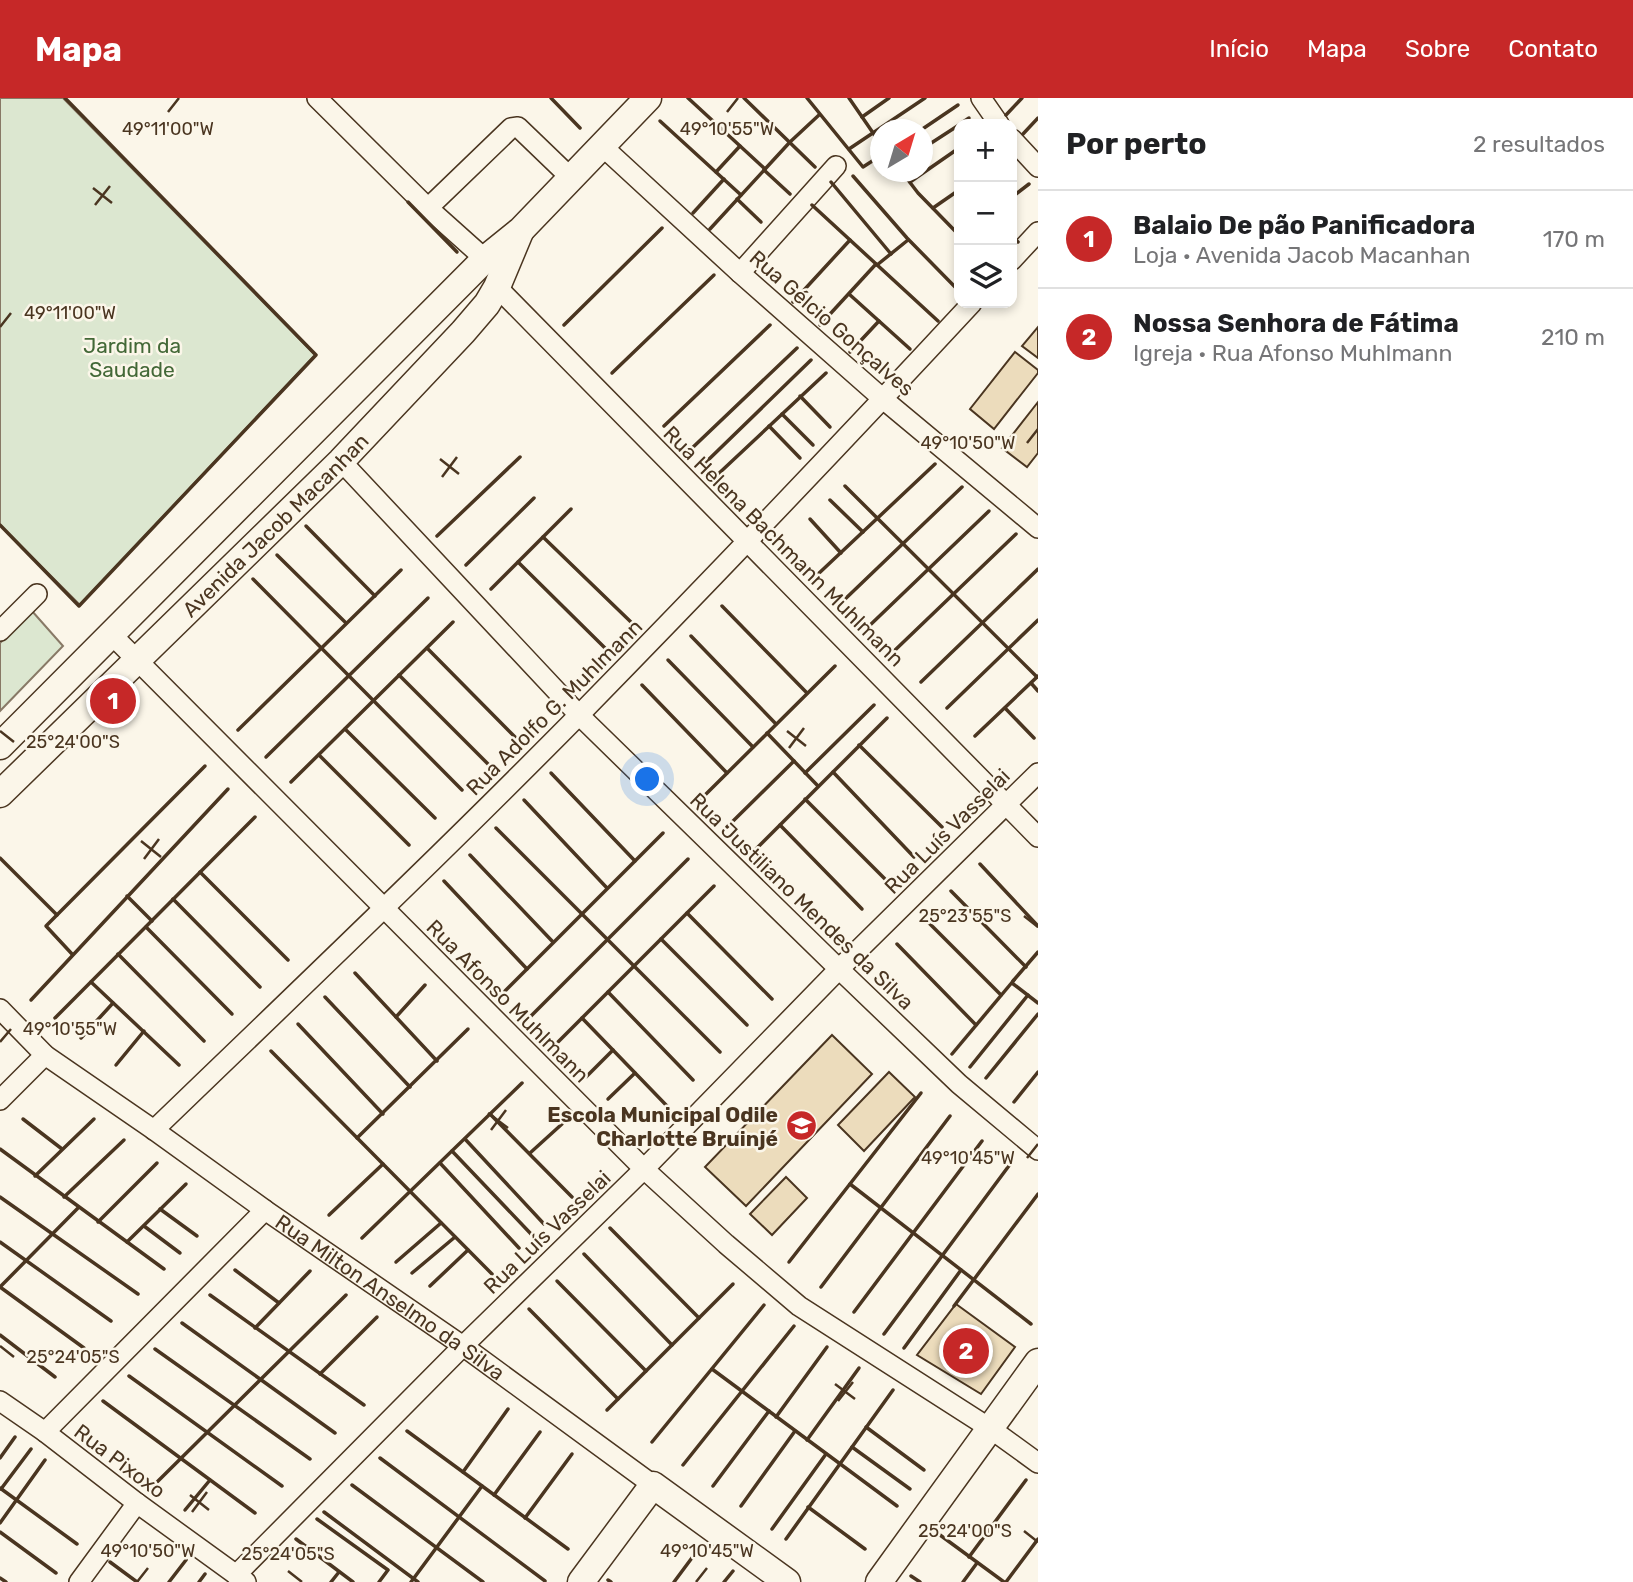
<!DOCTYPE html>
<html lang="pt">
<head>
<meta charset="utf-8">
<style>
  body { margin:0; font-family:Rubik,sans-serif; background:#f6f6f6; color:#202124 }
  .controls { position:absolute; right:21px; top:21px; display:grid; overflow:hidden; border-radius:14px; box-shadow:0 4px 10px #0003 }
  .controls button { width:63px; height:63px; display:grid; place-items:center; padding:0; border:0; border-bottom:2px solid #e0e0e0; background:#fff; color:#202124; font:35px sans-serif }
  .compass { position:absolute; left:870px; top:21px; width:63px; height:63px; border-radius:50%; background:#fff; box-shadow:0 4px 10px #0003; rotate:38deg }
  .you { position:absolute; left:648px; top:682px; width:24px; height:24px; margin:-18px; border:5px solid #fff; border-radius:50%; background:#1a73e8; box-shadow:0 0 0 10px #1a73e833 }
  .badge { display:grid; place-items:center; width:46px; height:46px; border-radius:50%; background:#c62828; color:#fff; font-size:23px; font-weight:700 }
  .pin { position:absolute; translate:-50% -50%; border:4px solid #fff; box-shadow:0 2px 7px #0006 }
  .list { margin:0; padding:0; list-style:none }
  h2 { display:flex; justify-content:space-between; align-items:center; height:91px; margin:0; padding:0 28px; font-size:30px }
  h2 small { font-size:23px; font-weight:400; color:#757577 }
  .list li { display:grid; grid-template-columns:46px 1fr auto; gap:21px; align-items:center; box-sizing:border-box; height:98px; padding:0 28px; border-top:2px solid #e0e0e0 }
  .list b { display:block; font-size:26px; white-space:nowrap }
  .list p { margin:0; font-size:23px; white-space:nowrap; color:#757577 }
  .list em { font-size:23px; font-style:normal; color:#757577 }
  .icon { flex:none; width:38px; height:38px; fill:none; stroke:currentColor; stroke-width:2; stroke-linecap:round; stroke-linejoin:round }
  .map { position:relative; flex:none; width:1038px; height:1484px; overflow:hidden }
  header { display:flex; align-items:center; gap:42px; box-sizing:border-box; height:98px; padding:0 35px; background:#c62828; color:#fff }
  header strong { font-size:33px }
  nav { display:flex; gap:38px; margin-inline-start:auto; font-size:24px }
  main { display:flex }
  aside { flex:1; background:#fff }
  .map>svg:first-child { display:block }
</style>
</head>
<body>
<header>
<strong>Mapa</strong>
<nav><a>Início</a><a>Mapa</a><a>Sobre</a><a>Contato</a></nav>
</header>
<main>
<div class="map">
<svg width="1038" height="1484" viewBox="0 0 1038 1484">
  <rect width="100%" height="100%" fill="#fbf6e9"/>
  <g fill="#dce7d0" stroke="#887966" stroke-width="2">
    <polygon points="0,0 63,0 315,257 80,507 0,427"/>
    <polygon points="32,513 63,548 0,613 0,545"/>
  </g>
  <g fill="#ecdcbc" stroke="#4a3520" stroke-width="2">
    <polygon points="1038,229 1038,260 1022,248"/>
    <polygon points="1015,254 1038,272 1038,275 994,331 970,311"/>
    <polygon points="1038,304 1038,355 1027,369 1002,350"/>
    <polygon points="832,937 872,976 746,1108 705,1069"/>
    <polygon points="889,974 915,999 864,1053 838,1027"/>
    <polygon points="786,1079 807,1100 772,1137 750,1116"/>
    <polygon points="956,1206 1015,1249 981,1296 917,1257"/>
  </g>
  <g fill="none" stroke-linecap="round" stroke-linejoin="round">
    <defs>
      <g id="street">
        <polyline points="317,0 428,110 485,161"/>
        <polyline points="981,0 999,26"/>
        <polyline points="1012,41 1038,69"/>
        <polyline points="601,47 740,175 883,301 1038,430"/>
        <polyline points="428,110 511,30 518,29 571,80"/>
        <polyline points="1012,162 1038,134"/>
        <polyline points="740,175 836,68"/>
        <polyline points="497,189 1038,739"/>
        <polyline points="341,363 579,617 839,871 959,986 1038,1052"/>
        <polyline points="0,533 37,496"/>
        <polyline points="111,536 644,1071 726,1146 799,1208 991,1331 1038,1365"/>
        <path id="s1" d="M0,911L45,957L154,1032L265,1112L463,1248L653,1387"/>
        <polyline points="0,1002 45,957"/>
        <path d="M154,1032C297,894 441,757 581,615C713,480 844,343 972,205"/>
        <polyline points="0,1303 45,1334 137,1405 246,1484"/>
        <polyline points="45,1334 265,1112"/>
        <polyline points="236,1477 463,1248 644,1071 839,871 1038,675"/>
        <polyline points="79,1484 137,1405"/>
      </g>
      <g id="secondary">
        <polyline points="0,648 485,161 521,132 648,0"/>
        <path id="s2" d="M0,696L341,363L463,234L487,206L497,189L520,134"/>
        <polyline points="581,1484 653,1387 787,1484"/>
        <polyline points="879,1484 1038,1264"/>
      </g>
    </defs>
    <use href="#street" stroke="#4a3520" stroke-width="22"/>
    <use href="#secondary" stroke="#4a3520" stroke-width="29"/>
    <use href="#street" stroke="#fbf6e9" stroke-width="19"/>
    <use href="#secondary" stroke="#fbf6e9" stroke-width="26"/>
    <g stroke="#4a3520" stroke-width="3.5">
      <polyline points="551,0 580,30"/>
      <polyline points="688,0 765,71"/>
      <polyline points="744,0 815,69"/>
      <polyline points="807,0 863,69 880,58"/>
      <polyline points="849,0 880,45"/>
      <polyline points="1006,17 1022,0"/>
      <polyline points="862,19 889,0"/>
      <polyline points="660,23 741,97"/>
      <polyline points="960,26 969,20"/>
      <polyline points="921,32 958,7"/>
      <polyline points="1023,36 1038,20"/>
      <polyline points="849,51 925,0"/>
      <polyline points="922,51 959,27"/>
      <polyline points="764,72 790,96"/>
      <polyline points="716,74 740,48"/>
      <polyline points="902,74 918,95 959,137"/>
      <polyline points="853,78 907,140 959,193"/>
      <polyline points="831,84 891,156"/>
      <polyline points="910,84 959,50"/>
      <polyline points="1012,99 1029,86"/>
      <polyline points="737,101 761,124"/>
      <polyline points="408,104 457,154"/>
      <polyline points="812,107 938,223"/>
      <polyline points="933,110 959,92"/>
      <polyline points="693,115 724,81"/>
      <polyline points="710,131 790,44 819,17"/>
      <polyline points="1012,138 1018,144"/>
      <polyline points="877,167 908,142"/>
      <polyline points="849,196 910,251"/>
      <polyline points="793,204 850,142"/>
      <polyline points="564,227 662,130"/>
      <polyline points="820,227 876,166"/>
      <polyline points="850,254 879,223"/>
      <polyline points="612,275 714,177"/>
      <polyline points="800,298 830,329"/>
      <polyline points="782,316 813,347"/>
      <polyline points="664,328 770,227"/>
      <polyline points="769,328 800,360"/>
      <polyline points="689,353 797,250"/>
      <polyline points="703,367 811,262"/>
      <polyline points="715,379 826,275"/>
      <polyline points="845,388 1037,579"/>
      <polyline points="830,402 863,434"/>
      <polyline points="810,421 841,455"/>
      <polyline points="0,427 79,508 316,257 65,0"/>
      <polyline points="306,428 375,498"/>
      <polyline points="437,438 520,359"/>
      <polyline points="543,439 633,526"/>
      <polyline points="277,457 346,525"/>
      <polyline points="518,464 606,551"/>
      <polyline points="466,467 534,400"/>
      <polyline points="816,478 935,366"/>
      <polyline points="253,481 462,692"/>
      <polyline points="491,491 571,411"/>
      <polyline points="842,504 962,389"/>
      <polyline points="722,508 807,595"/>
      <polyline points="867,530 989,413"/>
      <polyline points="691,538 776,626"/>
      <polyline points="427,550 515,639"/>
      <polyline points="892,555 1016,436"/>
      <polyline points="668,562 753,649"/>
      <polyline points="399,577 488,666"/>
      <polyline points="921,584 1038,471"/>
      <polyline points="1031,585 1038,593"/>
      <polyline points="642,587 727,675"/>
      <polyline points="947,610 1038,522"/>
      <polyline points="1005,610 1034,640"/>
      <polyline points="345,631 435,720"/>
      <polyline points="238,632 401,472"/>
      <polyline points="767,635 818,688"/>
      <polyline points="975,638 1038,578"/>
      <polyline points="859,647 942,729"/>
      <polyline points="319,657 409,747"/>
      <polyline points="266,659 428,500"/>
      <polyline points="833,674 914,759"/>
      <polyline points="551,675 635,763"/>
      <polyline points="805,675 874,607"/>
      <polyline points="291,684 453,524"/>
      <polyline points="805,701 888,784"/>
      <polyline points="524,702 607,790"/>
      <polyline points="700,702 835,568"/>
      <polyline points="780,727 862,811"/>
      <polyline points="727,729 794,663"/>
      <polyline points="496,730 720,954"/>
      <polyline points="752,755 887,620"/>
      <polyline points="470,757 553,844"/>
      <polyline points="0,760 57,817"/>
      <polyline points="980,766 1038,828"/>
      <polyline points="200,774 288,862"/>
      <polyline points="444,783 527,871"/>
      <polyline points="951,793 1026,869"/>
      <polyline points="127,798 152,823"/>
      <polyline points="173,801 260,889"/>
      <polyline points="687,815 772,901"/>
      <polyline points="924,820 1001,897"/>
      <polyline points="146,829 232,916"/>
      <polyline points="661,841 747,927"/>
      <polyline points="897,846 976,927"/>
      <polyline points="72,856 46,828 205,668"/>
      <polyline points="118,856 204,943"/>
      <polyline points="355,875 437,963"/>
      <polyline points="1013,883 1038,854"/>
      <polyline points="91,884 179,967"/>
      <polyline points="1012,885 1038,905"/>
      <polyline points="608,894 693,982"/>
      <polyline points="503,895 663,735"/>
      <polyline points="325,899 410,989"/>
      <polyline points="31,902 228,691"/>
      <polyline points="396,919 425,887"/>
      <polyline points="55,920 255,719"/>
      <polyline points="582,920 667,1008"/>
      <polyline points="528,921 688,761"/>
      <polyline points="298,926 383,1016"/>
      <polyline points="81,940 113,905"/>
      <polyline points="555,947 714,788"/>
      <polyline points="271,953 492,1176"/>
      <polyline points="952,956 1014,882"/>
      <polyline points="116,967 144,933"/>
      <polyline points="970,969 1028,897"/>
      <polyline points="586,979 613,952"/>
      <polyline points="986,980 1038,916"/>
      <polyline points="608,1001 635,975"/>
      <polyline points="1014,1004 1038,974"/>
      <polyline points="490,1016 572,1099"/>
      <polyline points="23,1021 62,1051"/>
      <polyline points="357,1040 468,931"/>
      <polyline points="465,1041 544,1126"/>
      <polyline points="0,1051 164,1171"/>
      <polyline points="452,1053 532,1137"/>
      <polyline points="530,1055 562,1026"/>
      <polyline points="440,1065 519,1150"/>
      <polyline points="35,1078 94,1021"/>
      <polyline points="850,1086 1031,1226"/>
      <polyline points="0,1099 138,1196"/>
      <polyline points="64,1099 124,1042"/>
      <polyline points="160,1111 197,1138"/>
      <polyline points="329,1117 383,1066"/>
      <polyline points="98,1124 157,1065"/>
      <polyline points="144,1128 180,1155"/>
      <polyline points="610,1130 699,1220"/>
      <polyline points="362,1140 522,985"/>
      <polyline points="0,1144 111,1223"/>
      <polyline points="127,1144 186,1086"/>
      <polyline points="584,1156 672,1247"/>
      <polyline points="396,1164 441,1125"/>
      <polyline points="789,1164 921,995"/>
      <polyline points="235,1172 279,1205"/>
      <polyline points="412,1175 455,1139"/>
      <polyline points="557,1183 646,1273"/>
      <polyline points="430,1188 468,1152"/>
      <polyline points="0,1189 78,1110"/>
      <polyline points="0,1189 84,1250"/>
      <polyline points="821,1189 950,1018"/>
      <polyline points="210,1197 364,1307"/>
      <polyline points="954,1208 1038,1096"/>
      <polyline points="529,1211 618,1301"/>
      <polyline points="854,1214 982,1043"/>
      <polyline points="182,1225 335,1335"/>
      <polyline points="255,1230 310,1173"/>
      <polyline points="884,1236 1011,1065"/>
      <polyline points="0,1237 55,1279"/>
      <polyline points="904,1250 961,1172"/>
      <polyline points="155,1251 310,1361"/>
      <polyline points="712,1271 897,1408"/>
      <polyline points="320,1276 377,1219"/>
      <polyline points="129,1278 282,1388"/>
      <polyline points="103,1303 255,1415"/>
      <polyline points="607,1312 733,1186"/>
      <polyline points="776,1319 827,1249"/>
      <polyline points="866,1329 924,1372"/>
      <polyline points="407,1333 568,1451"/>
      <polyline points="807,1342 859,1270"/>
      <polyline points="652,1344 764,1207"/>
      <polyline points="852,1349 910,1391"/>
      <polyline points="0,1360 15,1339"/>
      <polyline points="380,1360 545,1483"/>
      <polyline points="683,1367 794,1228"/>
      <polyline points="463,1374 508,1311"/>
      <polyline points="352,1387 483,1484"/>
      <polyline points="713,1388 769,1313"/>
      <polyline points="152,1389 346,1197"/>
      <polyline points="0,1390 77,1446"/>
      <polyline points="1,1391 31,1351"/>
      <polyline points="494,1397 540,1334"/>
      <polyline points="741,1408 795,1333"/>
      <polyline points="808,1409 865,1451"/>
      <polyline points="185,1412 210,1382"/>
      <polyline points="324,1414 418,1484"/>
      <polyline points="525,1420 572,1356"/>
      <polyline points="317,1421 388,1472 379,1484"/>
      <polyline points="0,1425 45,1362"/>
      <polyline points="772,1431 826,1356"/>
      <polyline points="0,1434 56,1475"/>
      <polyline points="940,1437 1004,1484"/>
      <polyline points="296,1441 353,1484"/>
      <polyline points="786,1441 893,1292"/>
      <polyline points="969,1459 1026,1382"/>
      <polyline points="110,1464 137,1484"/>
      <polyline points="911,1478 920,1484"/>
      <polyline points="0,1480 6,1484"/>
      <polyline points="608,1482 611,1484"/>
      <polyline points="169,1484 186,1462"/>
      <polyline points="199,1484 205,1476"/>
      <polyline points="331,1484 339,1474"/>
      <polyline points="411,1484 482,1388"/>
      <polyline points="674,1484 700,1449"/>
      <polyline points="724,1484 733,1473"/>
      <polyline points="963,1484 977,1465"/>
      <polyline points="1006,1484 1038,1441"/>
    </g>
  </g>
  <path fill="none" stroke="#4a3520" stroke-width="2.5" d="M168,14L179,0M727,14L738,0M93,90L112,105M95,107L110,88M0,229L11,215M1027,345L1038,331M440,361L459,376M442,379L457,359M0,633L14,644M787,633L806,648M789,650L804,630M141,743L161,759M144,761L159,741M1024,818L1038,829M0,944L11,931M488,1015L508,1030M491,1032L506,1012M1027,1060L1038,1046M0,1248L14,1259M835,1286L855,1301M838,1303L853,1284M190,1397L209,1412M192,1414L207,1394M1024,1433L1038,1444M288,1473L302,1484M137,1484L148,1470M696,1484L707,1470"/>
  <defs>
    <symbol id="school-disc" viewBox="-11 -11 22 22"><circle r="9.5" fill="#c62828" stroke="#fbf6e9"/><path d="M0-5L7-2L0 1L-7-2ZM-4 1L0 2.5L4 1V4Q0 6-4 4Z" fill="#fff"/></symbol>
  </defs>
  <g fill-rule="evenodd">
    <use href="#school-disc" x="784" y="1010" width="35" height="35"/>
  </g>
  <g text-anchor="middle" dominant-baseline="central" stroke-width="5" stroke-linejoin="round" paint-order="stroke">
    <g font-size="21" fill="#4a3520" stroke="#fbf6e9">
      <text transform="translate(832 225) rotate(41)">Rua Gélcio Gonçalves</text>
      <text stroke="none"><textPath href="#s2" startOffset="385">Avenida Jacob Macanhan</textPath></text>
      <text transform="translate(784 448) rotate(45)">Rua Helena Bachmann Muhlmann</text>
      <text transform="translate(554 609) rotate(-45)">Rua Adolfo G. Muhlmann</text>
      <text transform="translate(947 733) rotate(-45)">Rua Luís Vasselai</text>
      <text transform="translate(802 803) rotate(44)">Rua Justiliano Mendes da Silva</text>
      <text transform="translate(508 903) rotate(45)">Rua Afonso Muhlmann</text>
      <text transform="translate(547 1134) rotate(-44)">Rua Luís Vasselai</text>
      <text stroke="none"><textPath href="#s1" startOffset="486">Rua Milton Anselmo da Silva</textPath></text>
      <text transform="translate(120 1363) rotate(37)">Rua Pixoxo</text>
    </g>
    <g font-size="21" fill="#436837" stroke="#fbf6e9">
      <text x="132" y="247">Jardim da<tspan x="132" dy="24">Saudade</tspan></text>
    </g>
    <g font-size="21" font-weight="bold" fill="#4a3520" stroke="#fbf6e9" text-anchor="end">
      <text x="778" y="1016">Escola Municipal Odile<tspan x="778" dy="24">Charlotte Bruinjé</tspan></text>
    </g>
  </g>
  <g font-size="18" text-anchor="middle" fill="#4a3520" stroke="#fbf6e9" stroke-width="5" stroke-linejoin="round" paint-order="stroke">
    <text x="168" y="37">49°11'00"W</text>
    <text x="727" y="37">49°10'55"W</text>
    <text x="70" y="221">49°11'00"W</text>
    <text x="968" y="351">49°10'50"W</text>
    <text x="73" y="650">25°24'00"S</text>
    <text x="965" y="824">25°23'55"S</text>
    <text x="70" y="937">49°10'55"W</text>
    <text x="968" y="1066">49°10'45"W</text>
    <text x="73" y="1265">25°24'05"S</text>
    <text x="965" y="1439">25°24'00"S</text>
    <text x="148" y="1459">49°10'50"W</text>
    <text x="707" y="1459">49°10'45"W</text>
    <text x="288" y="1462">25°24'05"S</text>
  </g>
</svg>
<div class="controls">
<button>+</button>
<button>−</button>
<button><svg class="icon" aria-label="layers" viewBox="0 0 24 24"><path d="M12 4l9 5-9 5-9-5zM3 14l9 5 9-5"/></svg></button>
</div>
<svg class="compass" viewBox="-18 -18 36 36"><path d="M0-13l5 13h-10z" fill="#e53935"/><path d="M0 13l5-13h-10z" fill="#757577"/></svg>
<div class="you"></div>
<div class="pin badge" style="left:113px;top:603px">1</div>
<div class="pin badge" style="left:966px;top:1253px">2</div>
</div>
<aside>
<h2>Por perto<small>2 resultados</small></h2>
<ul class="list">
<li><span class="badge">1</span><div><b>Balaio De pão Panificadora</b><p>Loja · Avenida Jacob Macanhan</p></div><em>170 m</em></li>
<li><span class="badge">2</span><div><b>Nossa Senhora de Fátima</b><p>Igreja · Rua Afonso Muhlmann</p></div><em>210 m</em></li>
</ul>
</aside>
</main>
</body>
</html>
